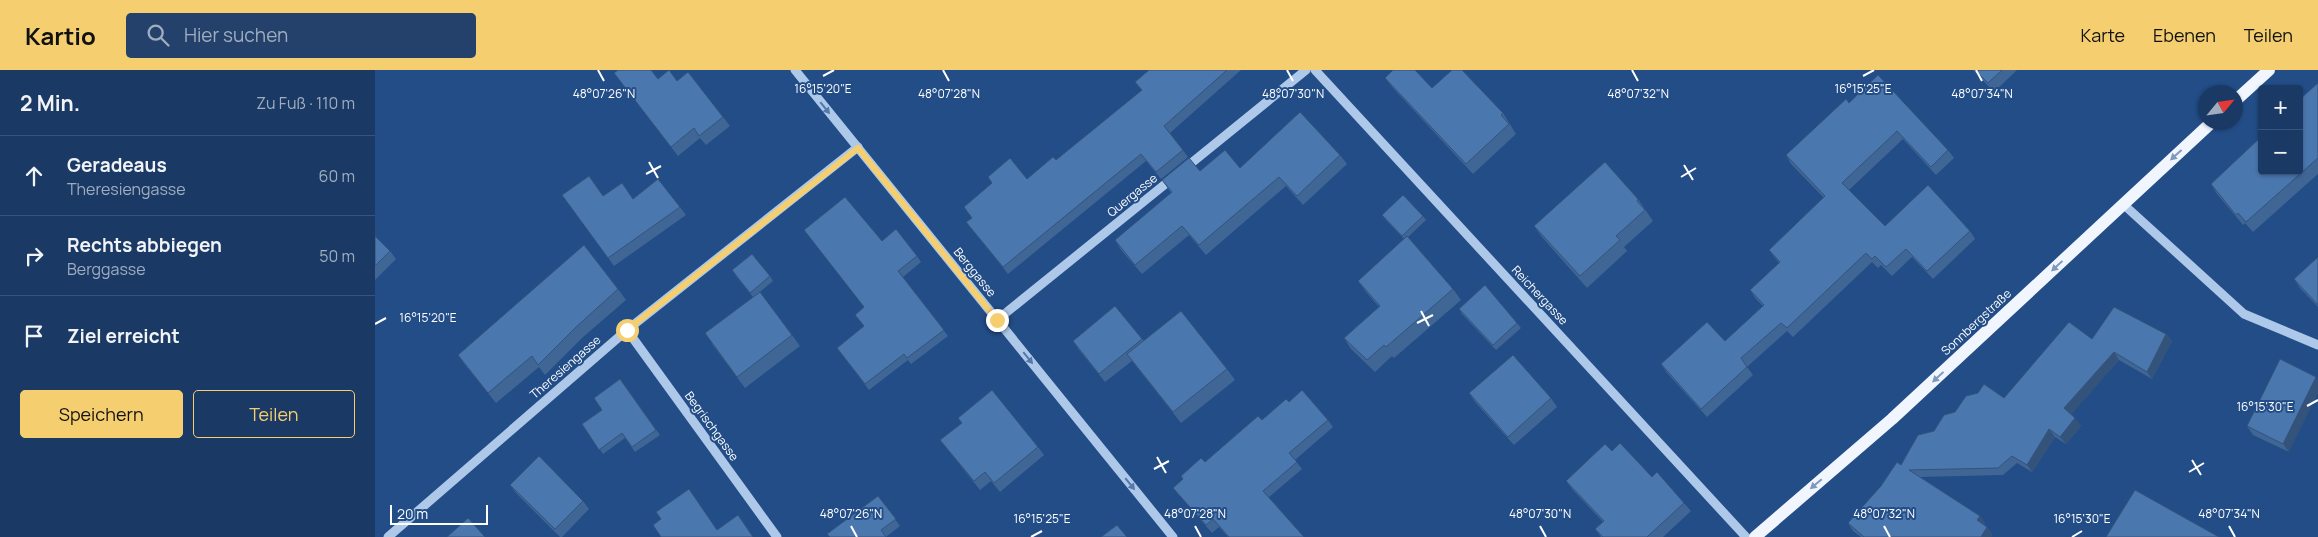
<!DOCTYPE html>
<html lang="de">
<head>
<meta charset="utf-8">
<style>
  body { margin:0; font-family:Manrope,sans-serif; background:#23416b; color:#f1f3f6 }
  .controls { position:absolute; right:15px; top:15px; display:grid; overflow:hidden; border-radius:5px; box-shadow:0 1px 4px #0004 }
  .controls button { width:45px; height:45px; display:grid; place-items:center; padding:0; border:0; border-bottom:1px solid #385479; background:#1a3a65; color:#f1f3f6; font:25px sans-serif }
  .compass { position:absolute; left:1823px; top:15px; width:45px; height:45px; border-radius:50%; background:#1a3a65; box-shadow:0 1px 4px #0004; rotate:61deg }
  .scale { position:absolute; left:15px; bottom:12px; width:98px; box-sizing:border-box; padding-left:5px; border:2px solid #fff; border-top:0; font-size:14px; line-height:18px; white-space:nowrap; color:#fff; -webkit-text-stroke:4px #224d87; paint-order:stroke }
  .stop { position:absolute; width:15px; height:15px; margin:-11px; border:4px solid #f5cf6f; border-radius:50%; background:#fff }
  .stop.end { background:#f5cf6f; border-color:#fff; box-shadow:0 1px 5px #0008 }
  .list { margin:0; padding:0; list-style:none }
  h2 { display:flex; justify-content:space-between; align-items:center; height:65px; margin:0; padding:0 20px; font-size:21px }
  h2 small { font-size:16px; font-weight:400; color:#9fadbf }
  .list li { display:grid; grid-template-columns:32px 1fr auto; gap:15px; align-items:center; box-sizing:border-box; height:80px; padding:0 20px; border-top:1px solid #385479 }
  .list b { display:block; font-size:19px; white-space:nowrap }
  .list p { margin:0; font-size:16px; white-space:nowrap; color:#9fadbf }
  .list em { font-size:16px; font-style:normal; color:#9fadbf }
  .actions { display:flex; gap:10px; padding:15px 20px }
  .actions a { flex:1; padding:11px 0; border:1px solid #f5cf6f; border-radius:5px; text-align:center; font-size:18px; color:#f5cf6f }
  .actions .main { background:#f5cf6f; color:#111 }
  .icon { flex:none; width:28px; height:28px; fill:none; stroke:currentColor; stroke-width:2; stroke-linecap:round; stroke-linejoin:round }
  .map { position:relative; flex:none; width:1943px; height:467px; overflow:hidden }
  header { display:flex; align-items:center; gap:30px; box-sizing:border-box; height:70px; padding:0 25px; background:#f5cf6f; color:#111 }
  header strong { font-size:24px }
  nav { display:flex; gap:28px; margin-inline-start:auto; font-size:18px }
  .search { width:350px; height:45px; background:#23416b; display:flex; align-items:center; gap:12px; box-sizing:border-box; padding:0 18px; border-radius:5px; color:#9fadbf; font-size:19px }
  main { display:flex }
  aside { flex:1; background:#1a3a65 }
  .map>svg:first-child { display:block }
</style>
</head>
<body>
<header>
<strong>Kartio</strong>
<div class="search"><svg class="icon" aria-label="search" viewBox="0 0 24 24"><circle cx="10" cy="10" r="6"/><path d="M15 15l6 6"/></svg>Hier suchen</div>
<nav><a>Karte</a><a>Ebenen</a><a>Teilen</a></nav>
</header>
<main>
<aside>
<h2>2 Min.<small>Zu Fuß · 110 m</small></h2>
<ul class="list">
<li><svg class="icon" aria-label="ahead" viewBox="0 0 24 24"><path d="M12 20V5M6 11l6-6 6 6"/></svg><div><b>Geradeaus</b><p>Theresiengasse</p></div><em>60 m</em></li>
<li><svg class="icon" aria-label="right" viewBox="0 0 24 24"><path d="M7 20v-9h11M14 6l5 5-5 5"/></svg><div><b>Rechts abbiegen</b><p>Berggasse</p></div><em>50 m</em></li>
<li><svg class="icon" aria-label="arrive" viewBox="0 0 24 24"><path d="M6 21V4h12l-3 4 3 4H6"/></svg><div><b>Ziel erreicht</b></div></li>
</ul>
<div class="actions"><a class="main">Speichern</a><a>Teilen</a></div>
</aside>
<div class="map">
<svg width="1943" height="467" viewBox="0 0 1943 467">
  <rect width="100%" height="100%" fill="#224d87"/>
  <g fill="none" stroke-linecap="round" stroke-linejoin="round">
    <g stroke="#adc8e9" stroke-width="9">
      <polyline points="420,0 798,467"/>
      <polyline points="940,0 1371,467"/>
      <polyline points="809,99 931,0"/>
      <polyline points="1748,134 1869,244 1943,275"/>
      <polyline points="622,250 799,107"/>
      <polyline points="252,260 402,467"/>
      <polyline points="13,467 252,260 483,77"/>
    </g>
    <g stroke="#f0f5fe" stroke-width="12">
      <polyline points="1860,31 1894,0"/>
      <polyline points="1380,467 1517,349 1837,52"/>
    </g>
  </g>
  <g fill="#406696">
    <polygon points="774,0 866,0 795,63 813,87 786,109 771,91 633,204 591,152 597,148 589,137 617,113 613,107 652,109 681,90 767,21 760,12"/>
    <polygon points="1598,0 1642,0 1619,22"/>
    <polygon points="239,3 302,11 348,47 355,56 331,75 325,68 303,86"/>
    <polygon points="1010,8 1057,18 1128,43 1141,64 1098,104 1018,18"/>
    <polygon points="1943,13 1943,104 1878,162 1870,153 1868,155 1842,124 1836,114"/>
    <polygon points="1474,33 1573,80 1579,88 1561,105 1528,69 1474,120 1510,156 1595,161 1600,169 1558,209 1537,187 1517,206 1506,195 1503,198 1497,192 1418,267 1412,261 1372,297 1378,305 1332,347 1292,303 1286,294 1350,271 1388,236 1381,229 1375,220 1404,193 1394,180 1449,128 1416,94 1411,85"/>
    <polygon points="965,85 972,94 928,135 911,116 831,185 814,165 767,204 746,180 740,170 796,123 787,110 825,101 865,98"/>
    <polygon points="187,125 228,126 258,129 305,137 311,145 239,196"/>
    <polygon points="1263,129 1278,151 1249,177 1252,181 1212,218 1167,167 1159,156"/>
    <polygon points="1007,145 1048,146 1051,150 1033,167 1078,219 1086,230 1019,288 1017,286 1000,302 976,279 969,268 1004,237 991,222 983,211 1029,169 1010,149"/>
    <polygon points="0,166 15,181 21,189 0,210"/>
    <polygon points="507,171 542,186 546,192 528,207 573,266 536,294 533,290 494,320 462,278 489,257 489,238"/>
    <polygon points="1943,187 1943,237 1925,218 1919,209"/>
    <polygon points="360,205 395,206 398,211 380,226 417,265 425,276 370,318 337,274 378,227"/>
    <polygon points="243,219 251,230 207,268 170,305 164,297 121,333 90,295 83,285"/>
    <polygon points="740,236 769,271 852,299 860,310 806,353 757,291 730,312 704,280 698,271"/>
    <polygon points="1084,239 1142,253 1146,258 1121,280 1087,244"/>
    <polygon points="1791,264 1797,271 1777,309 1744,290 1696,344 1706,356 1691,374 1680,367 1657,402 1642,393 1628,405 1545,407 1605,446 1610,453 1609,455 1612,457 1617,464 1616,467 1486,467 1478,461 1473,453 1526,395 1559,361 1629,328 1717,269"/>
    <polygon points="1905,289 1914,382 1878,365 1872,356"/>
    <polygon points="245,309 285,365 260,382 250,368 228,384 207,354 227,340"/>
    <polygon points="1094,323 1176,328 1182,337 1139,375 1100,332"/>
    <polygon points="914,332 953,350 958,357 920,390 927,399 894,427 929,467 853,467 844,457 837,463 804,425 798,418 808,409 806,406 830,392 887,350"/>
    <polygon points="583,348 663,377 669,385 625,422 616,411 605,420 565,370 587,353"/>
    <polygon points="1237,381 1277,407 1309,433 1316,441 1288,467 1226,467 1220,459 1228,452 1197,419 1191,411"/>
    <polygon points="135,415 208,431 214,439 187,467 185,467 141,423"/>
    <polygon points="503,426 525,456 511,467 455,467"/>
  </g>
  <g fill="#34537a">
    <polygon points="1791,264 1797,271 1777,309 1772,302"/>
    <polygon points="1739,282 1744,290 1695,346 1689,338"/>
    <polygon points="1941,307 1943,310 1943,323 1914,382 1908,374"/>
    <polygon points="1700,348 1706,356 1691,374 1685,367"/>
    <polygon points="1674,359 1680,367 1657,402 1652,395"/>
    <polygon points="1605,446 1610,453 1607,458 1602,450"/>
    <polygon points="1612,457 1617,464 1616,467 1606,467"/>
  </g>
  <g fill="#4b77af" stroke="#34537a">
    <polygon points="243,0 276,0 283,9 294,0 302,11 313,2 348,47 324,66 319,58 296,77 239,3"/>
    <polygon points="774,0 852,0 789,56 808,80 781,102 766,84 628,197 591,152 597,148 589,137 617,113 613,107 635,88 652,109 678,87 681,90 767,20 760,12"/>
    <polygon points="1018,0 1040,0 1057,18 1077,0 1087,0 1128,43 1126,45 1134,54 1091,94 1010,8"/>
    <polygon points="1600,0 1627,0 1613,13"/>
    <polygon points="1503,5 1573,80 1556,97 1522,61 1467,113 1510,156 1553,115 1595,161 1552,201 1531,179 1511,197 1500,186 1497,189 1491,183 1412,258 1406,253 1366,288 1372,297 1326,339 1286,294 1332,252 1350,271 1389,235 1375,220 1405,192 1394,180 1450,126 1411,85 1471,29 1474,33"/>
    <polygon points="1943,13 1943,88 1871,152 1863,143 1861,145 1836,114 1887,66 1887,101 1924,101 1924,30"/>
    <polygon points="925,42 965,85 922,126 904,107 824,175 807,156 760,195 740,170 797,122 787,110 814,88 825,101 850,80 865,98"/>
    <polygon points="1230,92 1263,129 1262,131 1270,140 1241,166 1245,170 1205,206 1159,156"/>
    <polygon points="214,106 228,126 247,113 258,129 283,109 305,137 233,188 187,125"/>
    <polygon points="1028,125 1048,146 1027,166 1007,145"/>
    <polygon points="470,127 507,171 521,159 542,186 523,201 569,260 532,288 529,284 490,314 462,278 489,256 480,245 489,237 429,160"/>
    <polygon points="0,166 15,181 0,196"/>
    <polygon points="1032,166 1078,219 1011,277 1009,275 992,290 969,268 1005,236 983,211"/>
    <polygon points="209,175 243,219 200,258 163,295 157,286 113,323 83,285"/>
    <polygon points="377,184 395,206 375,223 357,200"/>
    <polygon points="1943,187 1943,235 1919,209"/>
    <polygon points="1110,215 1142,253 1118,275 1084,239"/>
    <polygon points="385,222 417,265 362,307 330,263"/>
    <polygon points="740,236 767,269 724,304 698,271"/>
    <polygon points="1739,237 1791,264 1772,302 1739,282 1689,338 1700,348 1685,367 1674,359 1652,395 1637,386 1623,398 1534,400 1605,446 1602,450 1612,457 1606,467 1489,467 1473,453 1506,416 1522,392 1526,395 1543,365 1559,361 1569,345 1580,342 1591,326 1603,323 1609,314 1629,328 1694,252 1717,269"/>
    <polygon points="806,241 852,299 798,342 752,284"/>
    <polygon points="1138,285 1176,328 1133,367 1094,323"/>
    <polygon points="1905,289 1941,307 1908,374 1872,356"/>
    <polygon points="245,309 281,360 257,377 247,363 224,380 207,354 227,340 219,328"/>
    <polygon points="617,320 663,377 619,413 610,402 599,411 565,370 587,353 583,348"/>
    <polygon points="927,320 953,350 914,383 922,392 888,421 929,467 854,467 838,449 831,455 798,418 808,409 806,406 826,388 830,392 883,346 887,350 911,329 914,332"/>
    <polygon points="1245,373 1277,407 1282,402 1309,433 1272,467 1228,467 1220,459 1229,451 1191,411 1230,374 1237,381"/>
    <polygon points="164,386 208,431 180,459 135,415"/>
    <polygon points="314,419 342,460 363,445 378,467 286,467 278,455 286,449 281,442"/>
    <polygon points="1760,420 1844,467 1731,467"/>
    <polygon points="503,426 521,449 506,460 511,467 455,467 452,464"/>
    <polygon points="93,448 110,467 72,467"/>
    <polygon points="742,455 752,467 726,467"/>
  </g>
  <defs><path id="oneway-solid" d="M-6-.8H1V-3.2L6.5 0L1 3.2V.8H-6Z" transform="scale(1.25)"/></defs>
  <g fill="#5378a9">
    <use href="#oneway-solid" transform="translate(450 38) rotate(51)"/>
    <use href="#oneway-solid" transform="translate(653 288) rotate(51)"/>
    <use href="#oneway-solid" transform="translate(755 414) rotate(51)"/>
  </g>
  <g fill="#7f99bd">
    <use href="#oneway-solid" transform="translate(1801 85) rotate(138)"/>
    <use href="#oneway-solid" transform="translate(1682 196) rotate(137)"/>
    <use href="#oneway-solid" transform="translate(1563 307) rotate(137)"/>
    <use href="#oneway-solid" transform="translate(1441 414) rotate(140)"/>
  </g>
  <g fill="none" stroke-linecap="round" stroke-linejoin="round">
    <polyline stroke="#f5cf6f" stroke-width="6" points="252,260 483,78 622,250"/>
  </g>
  <path fill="none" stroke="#fff" stroke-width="2" d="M223,0L229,11M568,0L574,11M912,0L918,11M1257,0L1263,11M1601,0L1607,11M448,6L459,0M1488,6L1499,0M274,92L283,108M1309,95L1318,110M271,104L286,96M1306,107L1321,98M1046,241L1054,256M1042,253L1058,245M0,254L11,248M1932,336L1943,330M782,387L791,403M1817,390L1826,405M779,399L794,391M1814,402L1829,393M476,456L482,467M820,456L826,467M1165,456L1171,467M1509,456L1515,467M1854,456L1860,467M656,467L667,461M1697,467L1707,461"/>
  <g text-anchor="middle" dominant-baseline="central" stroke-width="4" stroke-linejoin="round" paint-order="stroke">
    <g font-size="12" fill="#fff" stroke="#224d87">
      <text transform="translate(757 125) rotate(-39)">Quergasse</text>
      <text transform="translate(600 202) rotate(51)">Berggasse</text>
      <text transform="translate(1165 225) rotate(47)">Reichergasse</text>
      <text transform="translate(1601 252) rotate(-43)">Sonnbergstraße</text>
      <text transform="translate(190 297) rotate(-41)">Theresiengasse</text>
      <text transform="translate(337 356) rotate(54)">Begrischgasse</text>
    </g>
  </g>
  <g font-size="12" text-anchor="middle" fill="#fff" stroke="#224d87" stroke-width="4" stroke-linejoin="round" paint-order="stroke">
    <text x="448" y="23">16°15'20"E</text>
    <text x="1488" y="23">16°15'25"E</text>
    <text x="229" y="28">48°07'26"N</text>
    <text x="574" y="28">48°07'28"N</text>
    <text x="918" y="28">48°07'30"N</text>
    <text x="1263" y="28">48°07'32"N</text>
    <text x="1607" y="28">48°07'34"N</text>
    <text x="53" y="252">16°15'20"E</text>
    <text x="1890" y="341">16°15'30"E</text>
    <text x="476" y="448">48°07'26"N</text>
    <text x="820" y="448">48°07'28"N</text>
    <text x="1165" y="448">48°07'30"N</text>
    <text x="1509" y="448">48°07'32"N</text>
    <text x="1854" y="448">48°07'34"N</text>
    <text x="667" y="453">16°15'25"E</text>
    <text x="1707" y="453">16°15'30"E</text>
  </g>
</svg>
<div class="controls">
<button>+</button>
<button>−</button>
</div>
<svg class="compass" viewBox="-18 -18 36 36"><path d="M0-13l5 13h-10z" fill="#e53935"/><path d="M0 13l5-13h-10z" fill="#9fadbf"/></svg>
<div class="scale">20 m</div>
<div class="stop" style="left:252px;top:260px"></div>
<div class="stop end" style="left:622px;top:250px"></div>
</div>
</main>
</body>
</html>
